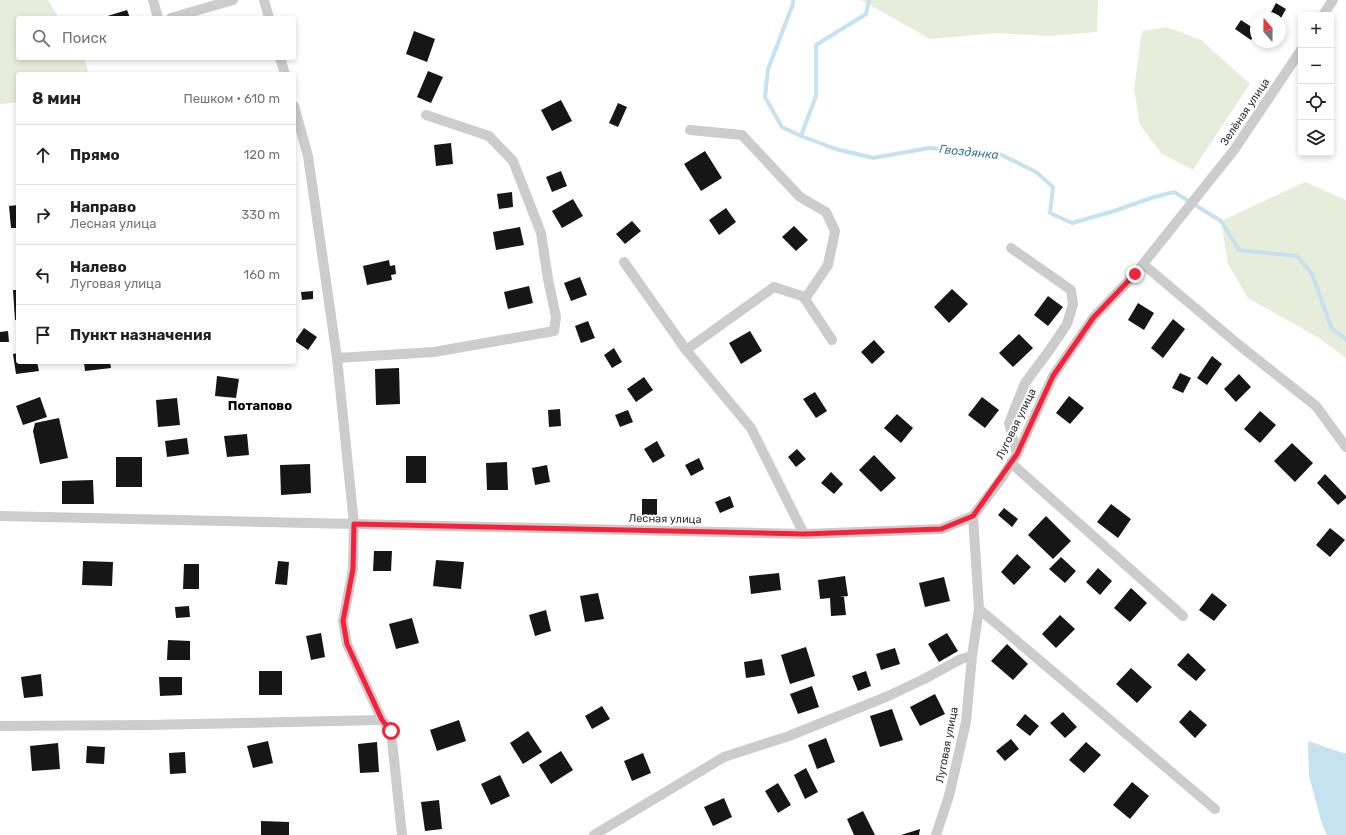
<!DOCTYPE html>
<html lang="ru">
<head>
<meta charset="utf-8">
<style>
  body { margin:0; font-family:Rubik,sans-serif; background:#f2f2f2; color:#202124 }
  .controls { position:absolute; right:12px; top:12px; display:grid; overflow:hidden; border-radius:4px; box-shadow:0 2px 6px #0003 }
  .controls button { width:36px; height:36px; display:grid; place-items:center; padding:0; border:0; border-bottom:1px solid #e0e0e0; background:#fff; color:#202124; font:20px sans-serif }
  .compass { position:absolute; left:1250px; top:12px; width:36px; height:36px; border-radius:50%; background:#fff; box-shadow:0 2px 6px #0003; rotate:340deg }
  .stop { position:absolute; width:12px; height:12px; margin:-9px; border:3px solid #f6213a; border-radius:50%; background:#fff }
  .stop.end { background:#f6213a; border-color:#fff; box-shadow:0 1px 4px #0008 }
  .list { margin:0; padding:0; list-style:none }
  h2 { display:flex; justify-content:space-between; align-items:center; height:52px; margin:0; padding:0 16px; font-size:17px }
  h2 small { font-size:13px; font-weight:400; color:#757577 }
  .list li { display:grid; grid-template-columns:26px 1fr auto; gap:12px; align-items:center; box-sizing:border-box; height:60px; padding:0 16px; border-top:1px solid #e0e0e0 }
  .list b { display:block; font-size:15px; white-space:nowrap }
  .list p { margin:0; font-size:13px; white-space:nowrap; color:#757577 }
  .list em { font-size:13px; font-style:normal; color:#757577 }
  .icon { flex:none; width:22px; height:22px; fill:none; stroke:currentColor; stroke-width:2; stroke-linecap:round; stroke-linejoin:round }
  .map { position:relative; flex:none; width:1346px; height:835px; overflow:hidden }
  .search { position:absolute; background:#fff; box-shadow:0 2px 6px #0003; left:16px; top:16px; width:280px; height:44px; display:flex; align-items:center; gap:10px; box-sizing:border-box; padding:0 14px; border-radius:4px; color:#757577; font-size:15px }
  .panel { position:absolute; background:#fff; box-shadow:0 2px 6px #0003; left:16px; top:72px; width:280px; height:292px; border-radius:4px }
  .map>svg:first-child { display:block }
</style>
</head>
<body>
<div class="map">
<svg width="1346" height="835" viewBox="0 0 1346 835">
  <rect width="100%" height="100%" fill="#fff"/>
  <g fill="#e6eedb">
    <polygon points="0,0 48,0 59,18 18,18 18,58 84,58 89,74 18,74 18,102 0,104"/>
    <polygon points="861,0 1098,0 1097,32 1048,36 998,33 930,39"/>
    <polygon points="1167,27 1201,40 1250,84 1193,170 1162,154 1140,125 1134,89 1142,31"/>
    <polygon points="1305,182 1346,200 1346,358 1319,338 1248,298 1228,264 1221,221"/>
  </g>
  <polygon fill="#c6e1ef" points="1308,741 1343,753 1346,753 1346,835 1327,835 1322,824 1309,776"/>
  <g fill="none" stroke-linecap="round" stroke-linejoin="round">
    <g stroke="#c6e1ef" stroke-width="4">
      <polyline points="793,0 793,4 768,69 765,97 782,127 801,136 836,149 873,158 929,148 998,153 1036,172 1053,187 1050,213 1072,223 1114,211 1151,198 1174,192 1221,221 1239,250 1297,256 1312,274 1332,329 1346,339"/>
      <polyline points="801,136 816,96 816,45 866,14 869,0"/>
    </g>
  </g>
  <g fill="#161616">
    <polygon points="1276,3 1286,9 1281,18 1268,18"/>
    <polygon points="127,10 130,18 101,18"/>
    <polygon points="1241,20 1256,30 1256,33 1251,40 1235,29"/>
    <polygon points="414,31 435,39 427,62 406,54"/>
    <polygon points="428,71 443,77 431,103 417,97"/>
    <polygon points="561,100 572,121 552,131 541,110"/>
    <polygon points="618,103 627,107 618,127 609,123"/>
    <polygon points="451,143 453,164 436,166 434,145"/>
    <polygon points="705,151 722,178 701,191 684,164"/>
    <polygon points="561,171 567,186 552,192 546,177"/>
    <polygon points="512,192 513,207 499,209 497,194"/>
    <polygon points="573,199 583,216 562,228 552,211"/>
    <polygon points="18,205 18,228 11,228 9,206"/>
    <polygon points="726,208 736,222 719,235 709,220"/>
    <polygon points="632,221 641,231 625,244 616,234"/>
    <polygon points="794,226 808,240 796,251 782,237"/>
    <polygon points="520,227 524,245 496,250 493,232"/>
    <polygon points="389,260 390,266 395,265 396,274 391,275 392,280 367,285 363,266"/>
    <polygon points="580,277 587,295 571,301 564,283"/>
    <polygon points="529,286 533,303 508,309 504,292"/>
    <polygon points="952,289 968,304 949,323 934,307"/>
    <polygon points="13,290 18,290 18,320 15,320"/>
    <polygon points="313,291 313,299 302,300 301,292"/>
    <polygon points="1048,296 1063,307 1048,326 1034,315"/>
    <polygon points="1138,303 1154,313 1144,330 1128,320"/>
    <polygon points="1173,319 1185,329 1163,358 1151,348"/>
    <polygon points="588,321 595,338 581,343 575,326"/>
    <polygon points="304,328 317,337 308,350 295,341"/>
    <polygon points="8,331 9,342 0,342 0,332"/>
    <polygon points="750,331 762,351 741,364 729,343"/>
    <polygon points="1019,334 1033,348 1013,367 999,353"/>
    <polygon points="874,340 885,352 872,364 861,352"/>
    <polygon points="614,348 622,362 612,368 604,355"/>
    <polygon points="18,353 18,362 37,362 39,371 16,374 13,354"/>
    <polygon points="1212,356 1222,364 1207,385 1197,378"/>
    <polygon points="84,362 110,362 111,368 85,371"/>
    <polygon points="399,368 400,404 376,405 375,369"/>
    <polygon points="1180,373 1191,378 1183,393 1172,388"/>
    <polygon points="1239,374 1251,387 1236,402 1224,389"/>
    <polygon points="217,376 239,379 236,398 215,396"/>
    <polygon points="644,377 653,390 636,402 627,389"/>
    <polygon points="815,392 827,411 816,418 803,399"/>
    <polygon points="1069,396 1084,408 1070,424 1056,413"/>
    <polygon points="40,397 47,417 23,425 16,406"/>
    <polygon points="982,397 999,410 985,428 968,415"/>
    <polygon points="177,398 180,425 158,427 156,400"/>
    <polygon points="560,409 561,426 549,427 548,410"/>
    <polygon points="628,410 633,422 620,427 615,415"/>
    <polygon points="1260,411 1276,425 1260,443 1244,429"/>
    <polygon points="897,414 913,428 901,443 884,428"/>
    <polygon points="59,418 68,458 40,464 33,431 35,423"/>
    <polygon points="247,434 249,455 227,457 224,436"/>
    <polygon points="187,438 189,454 167,457 165,441"/>
    <polygon points="657,441 665,456 653,463 644,449"/>
    <polygon points="1292,443 1313,463 1295,482 1274,461"/>
    <polygon points="797,449 806,459 796,467 788,457"/>
    <polygon points="874,455 896,478 881,492 859,470"/>
    <rect x="406" y="456" width="20" height="27"/>
    <rect x="116" y="457" width="26" height="30"/>
    <polygon points="699,458 704,469 691,476 685,465"/>
    <polygon points="507,462 508,490 487,490 486,463"/>
    <polygon points="310,464 311,493 281,495 280,465"/>
    <polygon points="547,465 550,482 535,485 532,468"/>
    <polygon points="831,472 843,484 834,494 821,483"/>
    <polygon points="1325,474 1346,496 1346,498 1338,505 1317,483"/>
    <polygon points="93,480 94,504 62,504 62,481"/>
    <polygon points="730,496 734,507 720,513 715,502"/>
    <rect x="642" y="499" width="15" height="17"/>
    <polygon points="1111,504 1131,519 1118,538 1097,522"/>
    <polygon points="1004,508 1018,519 1012,527 998,515"/>
    <polygon points="1046,516 1071,541 1053,559 1028,535"/>
    <polygon points="1330,528 1345,540 1330,557 1316,545"/>
    <polygon points="374,551 392,551 391,571 373,571"/>
    <polygon points="1017,554 1031,567 1014,585 1001,572"/>
    <polygon points="1061,557 1076,571 1065,583 1049,569"/>
    <polygon points="436,560 464,562 461,589 433,586"/>
    <polygon points="83,561 113,562 112,586 82,585"/>
    <polygon points="278,561 289,562 287,585 275,584"/>
    <polygon points="184,564 199,564 199,589 183,589"/>
    <polygon points="1098,568 1112,581 1100,595 1086,582"/>
    <polygon points="779,573 781,590 751,594 749,576"/>
    <polygon points="845,576 848,596 839,597 844,597 846,615 831,616 830,598 820,599 818,580"/>
    <polygon points="944,577 950,601 925,607 919,583"/>
    <polygon points="1131,588 1147,603 1130,622 1114,608"/>
    <polygon points="598,593 604,619 585,622 580,596"/>
    <polygon points="1212,593 1227,605 1214,621 1199,610"/>
    <polygon points="189,606 190,617 176,618 175,607"/>
    <polygon points="546,610 551,631 535,636 529,615"/>
    <polygon points="1060,615 1075,629 1056,648 1042,634"/>
    <polygon points="412,618 419,643 396,649 389,624"/>
    <polygon points="321,633 325,657 311,660 306,636"/>
    <polygon points="947,633 958,651 939,662 928,644"/>
    <polygon points="168,640 190,641 190,660 167,660"/>
    <polygon points="1007,644 1028,664 1013,680 991,661"/>
    <polygon points="806,647 815,676 790,684 781,655"/>
    <polygon points="895,648 900,664 881,670 876,654"/>
    <polygon points="1188,653 1206,670 1196,681 1177,665"/>
    <polygon points="762,659 765,675 746,678 744,662"/>
    <polygon points="1131,668 1152,687 1137,703 1116,684"/>
    <rect x="259" y="671" width="23" height="24"/>
    <polygon points="866,671 871,686 858,691 852,676"/>
    <polygon points="41,674 43,696 24,698 21,677"/>
    <polygon points="159,677 182,677 182,695 160,696"/>
    <polygon points="812,686 819,707 798,714 790,694"/>
    <polygon points="935,694 945,714 920,726 910,707"/>
    <polygon points="602,706 610,719 592,729 585,716"/>
    <polygon points="892,709 903,740 880,747 870,716"/>
    <polygon points="1190,710 1207,725 1195,738 1179,722"/>
    <polygon points="1063,712 1077,727 1065,738 1050,723"/>
    <polygon points="1025,714 1039,726 1030,736 1016,725"/>
    <polygon points="459,720 466,741 437,751 430,730"/>
    <polygon points="528,731 542,752 523,764 510,743"/>
    <polygon points="826,738 835,762 817,769 808,745"/>
    <polygon points="1011,739 1019,749 1005,761 996,751"/>
    <polygon points="268,741 273,763 253,768 247,746"/>
    <polygon points="377,742 379,772 360,773 358,744"/>
    <polygon points="1086,742 1101,755 1084,773 1069,760"/>
    <polygon points="58,743 60,769 32,771 30,746"/>
    <polygon points="87,746 105,747 104,764 86,763"/>
    <polygon points="561,751 573,770 551,784 539,765"/>
    <polygon points="185,752 186,773 170,774 169,753"/>
    <polygon points="643,753 651,773 632,781 624,761"/>
    <polygon points="806,768 818,792 805,799 794,775"/>
    <polygon points="500,775 510,796 491,805 481,784"/>
    <polygon points="1132,782 1149,796 1130,819 1113,805"/>
    <polygon points="778,783 791,805 778,813 765,791"/>
    <polygon points="724,798 732,817 713,826 704,807"/>
    <polygon points="439,800 442,829 425,831 421,802"/>
    <polygon points="863,811 875,835 854,835 847,819"/>
    <polygon points="261,821 289,822 289,835 261,835"/>
    <polygon points="920,829 919,835 901,835"/>
  </g>
  <g fill="none" stroke-linecap="round" stroke-linejoin="round">
    <g stroke="#ccc" stroke-width="10">
      <polyline points="153,0 158,18"/>
      <polyline points="264,0 269,18"/>
      <polyline points="1323,15 1333,0"/>
      <polyline points="171,18 233,0"/>
      <polyline points="280,58 285,74"/>
      <polyline points="294,106 308,156 337,358 354,524 353,569 343,621 347,644 382,720 391,731 402,835"/>
      <polyline points="690,130 742,135 800,197 826,212 835,231 828,265 805,299"/>
      <polyline points="1011,248 1071,290 1073,304 1067,324 1051,348 1025,383 1009,423 1017,454"/>
      <polyline points="624,262 686,350 751,428 804,534"/>
      <polyline points="1143,264 1239,345 1316,406 1346,447"/>
      <polyline points="686,350 774,287 802,296 805,299 832,340"/>
      <polyline points="337,358 434,352 554,331 556,317 548,279 541,233 513,161 489,136 426,115"/>
      <polyline points="1011,463 1183,616"/>
      <polyline points="0,516 804,534 941,529 973,516"/>
      <polyline points="979,609 1215,809"/>
      <polyline points="0,726 149,725 382,720"/>
      <polyline points="594,835 724,757 789,736 886,697 924,679 961,659 972,656"/>
      <polyline points="936,835 949,796 966,722 972,656 979,609 973,516 1001,479 1017,454 1053,376 1093,318 1135,274 1234,150 1301,50"/>
    </g>
  </g>
  <g fill="none" stroke-linecap="round" stroke-linejoin="round">
    <polyline stroke="#f6213a" stroke-width="5" points="391,731 382,720 347,644 343,621 353,569 354,524 804,534 941,529 973,516 1017,454 1053,376 1093,318 1135,274"/>
  </g>
  <g text-anchor="middle" dominant-baseline="central" stroke-width="4" stroke-linejoin="round" paint-order="stroke">
    <g font-size="11" fill="#2f2f2f" stroke="#fff">
      <text transform="translate(1245 112) rotate(-56)">Зелёная улица</text>
      <text transform="translate(1016 424) rotate(-64)">Луговая улица</text>
      <text transform="translate(665 519) rotate(1)">Лесная улица</text>
      <text transform="translate(947 745) rotate(-79)">Луговая улица</text>
    </g>
    <g font-size="12" font-style="italic" fill="#357799" stroke="#fff">
      <text transform="translate(969 152) rotate(6)">Гвоздянка</text>
    </g>
    <g font-size="13" font-weight="bold" fill="#000" stroke="#fff">
      <text x="260" y="405">Потапово</text>
    </g>
  </g>
</svg>
<div class="controls">
<button>+</button>
<button>−</button>
<button><svg class="icon" aria-label="locate" viewBox="0 0 24 24"><circle cx="12" cy="12" r="6"/><path d="M12 2v4M12 18v4M2 12h4M18 12h4"/></svg></button>
<button><svg class="icon" aria-label="layers" viewBox="0 0 24 24"><path d="M12 4l9 5-9 5-9-5zM3 14l9 5 9-5"/></svg></button>
</div>
<svg class="compass" viewBox="-18 -18 36 36"><path d="M0-13l5 13h-10z" fill="#e53935"/><path d="M0 13l5-13h-10z" fill="#757577"/></svg>
<div class="stop" style="left:391px;top:731px"></div>
<div class="stop end" style="left:1135px;top:274px"></div>
<div class="search"><svg class="icon" aria-label="search" viewBox="0 0 24 24"><circle cx="10" cy="10" r="6"/><path d="M15 15l6 6"/></svg>Поиск</div>
<section class="panel">
<h2>8 мин<small>Пешком · 610 m</small></h2>
<ul class="list">
<li><svg class="icon" aria-label="ahead" viewBox="0 0 24 24"><path d="M12 20V5M6 11l6-6 6 6"/></svg><div><b>Прямо</b></div><em>120 m</em></li>
<li><svg class="icon" aria-label="right" viewBox="0 0 24 24"><path d="M7 20v-9h11M14 6l5 5-5 5"/></svg><div><b>Направо</b><p>Лесная улица</p></div><em>330 m</em></li>
<li><svg class="icon" aria-label="left" viewBox="0 0 24 24"><path d="M17 20v-9H6M10 6l-5 5 5 5"/></svg><div><b>Налево</b><p>Луговая улица</p></div><em>160 m</em></li>
<li><svg class="icon" aria-label="arrive" viewBox="0 0 24 24"><path d="M6 21V4h12l-3 4 3 4H6"/></svg><div><b>Пункт назначения</b></div></li>
</ul>
</section>
</div>
</body>
</html>
